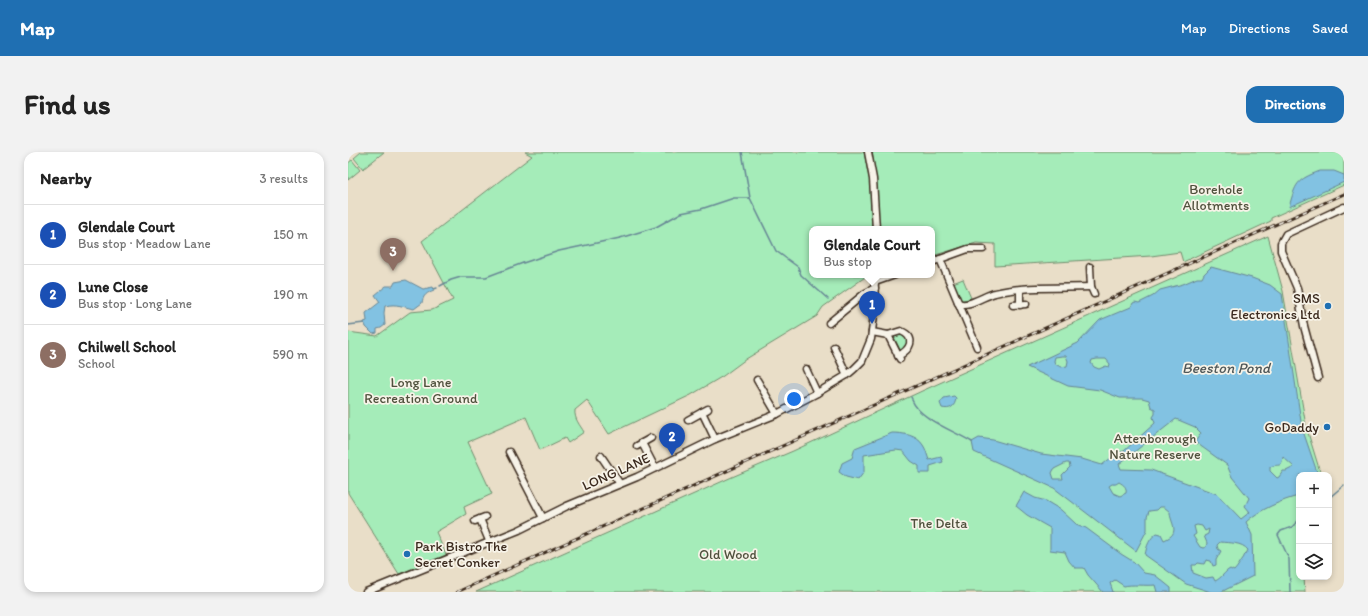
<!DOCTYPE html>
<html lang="en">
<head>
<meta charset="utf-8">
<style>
  body { margin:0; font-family:Itim,sans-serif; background:#f2f2f2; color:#222 }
  .controls { position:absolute; right:12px; bottom:12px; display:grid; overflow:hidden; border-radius:8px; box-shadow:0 2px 6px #0003 }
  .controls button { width:36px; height:36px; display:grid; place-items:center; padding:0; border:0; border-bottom:1px solid #e0e0e0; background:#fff; color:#222; font:20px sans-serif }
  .you { position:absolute; left:446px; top:247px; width:14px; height:14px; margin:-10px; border:3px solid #fff; border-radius:50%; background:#1a73e8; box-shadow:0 0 0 6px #1a73e833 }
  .badge { display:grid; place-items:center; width:26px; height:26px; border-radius:50%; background:#1f6fb2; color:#fff; font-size:13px; font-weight:700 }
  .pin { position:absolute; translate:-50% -33px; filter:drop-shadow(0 1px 2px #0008) }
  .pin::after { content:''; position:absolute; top:21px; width:14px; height:12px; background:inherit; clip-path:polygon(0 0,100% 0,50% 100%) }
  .popup { position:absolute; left:461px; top:74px; width:126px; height:52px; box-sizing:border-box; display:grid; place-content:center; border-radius:8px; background:#fff; filter:drop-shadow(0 1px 3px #0005); font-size:13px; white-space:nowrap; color:#767676 }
  .popup b { font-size:15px; color:#222 }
  .popup::after { content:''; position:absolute; left:50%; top:100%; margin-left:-8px; border:8px solid transparent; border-top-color:#fff }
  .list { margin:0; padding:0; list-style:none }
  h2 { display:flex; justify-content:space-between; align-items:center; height:52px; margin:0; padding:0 16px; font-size:17px }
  h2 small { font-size:13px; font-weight:400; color:#767676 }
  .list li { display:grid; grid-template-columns:26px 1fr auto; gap:12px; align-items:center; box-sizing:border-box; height:60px; padding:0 16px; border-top:1px solid #e0e0e0 }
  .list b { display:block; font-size:15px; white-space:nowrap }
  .list p { margin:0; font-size:13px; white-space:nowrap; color:#767676 }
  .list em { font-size:13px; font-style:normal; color:#767676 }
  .icon { flex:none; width:22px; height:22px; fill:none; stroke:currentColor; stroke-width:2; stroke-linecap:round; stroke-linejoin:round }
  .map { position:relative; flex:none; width:996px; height:440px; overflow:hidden; border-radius:12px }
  header { display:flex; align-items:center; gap:24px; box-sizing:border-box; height:56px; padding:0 20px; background:#1f6fb2; color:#fff }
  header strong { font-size:19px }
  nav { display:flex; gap:22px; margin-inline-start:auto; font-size:14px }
  .intro { display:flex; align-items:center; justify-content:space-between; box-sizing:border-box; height:96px; padding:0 24px }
  h1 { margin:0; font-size:28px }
  .button { padding:10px 18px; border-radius:12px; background:#1f6fb2; color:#fff; font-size:14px; font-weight:700 }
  main { display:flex; gap:24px; padding:0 24px }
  aside { flex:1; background:#fff; border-radius:12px; box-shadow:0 2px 6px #0003 }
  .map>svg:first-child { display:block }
</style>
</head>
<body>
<header>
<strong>Map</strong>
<nav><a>Map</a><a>Directions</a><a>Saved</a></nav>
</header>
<div class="intro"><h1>Find us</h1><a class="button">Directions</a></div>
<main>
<aside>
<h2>Nearby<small>3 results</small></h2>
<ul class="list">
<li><span class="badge" style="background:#1a4fb4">1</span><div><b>Glendale Court</b><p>Bus stop · Meadow Lane</p></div><em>150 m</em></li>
<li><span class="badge" style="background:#1a4fb4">2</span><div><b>Lune Close</b><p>Bus stop · Long Lane</p></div><em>190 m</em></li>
<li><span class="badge" style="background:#8d6e63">3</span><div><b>Chilwell School</b><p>School</p></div><em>590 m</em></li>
</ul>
</aside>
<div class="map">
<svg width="996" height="440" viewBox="0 0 996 440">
  <rect width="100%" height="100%" fill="#e9dec8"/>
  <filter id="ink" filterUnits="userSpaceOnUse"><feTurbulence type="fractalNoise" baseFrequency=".025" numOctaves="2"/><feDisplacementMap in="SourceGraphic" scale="8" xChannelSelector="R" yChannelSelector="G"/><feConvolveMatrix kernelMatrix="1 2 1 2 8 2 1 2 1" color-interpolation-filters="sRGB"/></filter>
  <g filter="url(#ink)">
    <g fill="#a5ecb9" stroke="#708b6c">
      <polygon points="13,0 36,0 15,17 6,6"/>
      <path d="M177,0H516L522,30L524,77H464V123H520L475,155L469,164L398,207L375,224L343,243L261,282L239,248L227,258C226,267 232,273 236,280L220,291L217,286L192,298L178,265L120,290L144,342L116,355L118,362L88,380L98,403L51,422L0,341V180L29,184L62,160L84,158L105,148L74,89L184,4Z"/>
      <polygon points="524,0 991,0 996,2 996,33 923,66 923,69 835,110 832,100 803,104 647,114 647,92 628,91 584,104 584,77 531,77 528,30"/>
      <polygon points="4,8 12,18 0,28 0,11"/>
      <polygon points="920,84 935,139 958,274 973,323 951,323 951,386 950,386 951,425 956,425 957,440 128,440 384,325 445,299 576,238"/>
      <polygon points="615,127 623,146 616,149 611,147 605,131"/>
      <polygon points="550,181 557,183 560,190 553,200 545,183"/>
    </g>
    <g fill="#82c2e2" stroke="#668594" fill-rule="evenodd">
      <path d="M972,19H986L996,23V30L941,55C948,31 948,28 972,19Z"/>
      <path d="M863,115L904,126L922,133L934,142L954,276L970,323H951V344C936,347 909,359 898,370L904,383L905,424L873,440H863L838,432L797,403C799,393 801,387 809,381L813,382L816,388C834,381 822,371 822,360L816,355H812L809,358L801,359L799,365V378L788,399L706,336L626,300L624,290L631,286L645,288L693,302L734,307L754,313L769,301L776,299L807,271L805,265L807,262V257L803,255L801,248L794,246H772L752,238L720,234L679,215L730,191L752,168L783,155L785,151L787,150L791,151L805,144L812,138L835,132L849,126H854L856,122ZM714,204H718L720,209L719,214L713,215L707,212L706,209L707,205ZM749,207H758L762,212L761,215L758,214L751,217L746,215L743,211L744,208ZM828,267L847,275L853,281L847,290L879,313L884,325L901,346L897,354L902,360L893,367L869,342L803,318L773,317L771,312ZM935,305L946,315L938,319H935L931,325L929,326L922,319V315C931,311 933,317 935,305ZM718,311H721L722,315L714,323L715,327H706L704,321L706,317ZM771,330C776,333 779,335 778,341L772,344L765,341L761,334L764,332H768ZM849,373L854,374L857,379L861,377L860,382L856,384L859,391L858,395L855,396L852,395L845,384L848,382L846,374ZM872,390C881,391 894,390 900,398L898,402L896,404V405C892,410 890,415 886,419L882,417C876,420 874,426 867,429L865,425L858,426L845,421L844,413H848L850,411L856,412L858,408L863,409L865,414L868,413V408L873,399L870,397L869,393Z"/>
      <path d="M58,128L75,137L85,135L86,138C79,141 75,143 74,151L66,157C55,155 49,151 37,154L36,161L37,173L33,176L29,177V181L25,182L18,175L16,170L19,169L18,161L32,150L27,143L38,134H45L47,130Z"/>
      <path d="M606,244L608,246C607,255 602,258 594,256L592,251L596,246Z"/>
      <path d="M544,281C555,281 569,283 575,293C578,297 579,303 581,308L593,305L595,310L582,314V321H571V314L563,309L555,299L548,298L516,303V320L510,328L498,325L491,320L494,311L504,306L507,296Z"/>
      <path d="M676,340L687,346L698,349L713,358L728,372L738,376L773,402L786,410L796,421L807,423L823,436V440H809L807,433C800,434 782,432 776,434L767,428L762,431L765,440H755L740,423L736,416H727L721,409L717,400L702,398V376L679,363L668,354Z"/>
    </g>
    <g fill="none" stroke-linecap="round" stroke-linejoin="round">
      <g stroke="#668594" stroke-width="1.5">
        <polyline points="394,0 402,46 428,99 450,115 453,123 480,147"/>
        <polyline points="92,134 103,128 113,125 138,125 175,111 211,99 272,86 308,75 333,61 353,57 386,46 402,46"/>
        <polyline points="86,137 89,136"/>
        <polyline points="0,173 16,171"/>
        <polyline points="563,245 564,247"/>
        <path d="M564,248C572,268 607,279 624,290"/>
        <polyline points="981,346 996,333"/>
        <polyline points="942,440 941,407 930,383 933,379 944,375 951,368"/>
      </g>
      <defs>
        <g id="minor">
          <polyline points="520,0 525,27 528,77"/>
          <polyline points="592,107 629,195"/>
          <polyline points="584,110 620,97 635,97"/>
          <polyline points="742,115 743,135 746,142"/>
          <polyline points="527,130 547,123"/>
          <polyline points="672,138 672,153"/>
          <path d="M610,151C620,156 637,143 647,141C676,134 713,136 743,135"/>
          <polyline points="665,153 678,152"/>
          <polyline points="481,171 516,142 527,136"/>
          <polyline points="524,180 540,183 552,207"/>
          <path d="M540,183L553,179C569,186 562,198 550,204"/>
          <polyline points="486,195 499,223"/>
          <polyline points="458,217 469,241"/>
          <polyline points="970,226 956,174 949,136 933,99 933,91 938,82 996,55"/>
          <polyline points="409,228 429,262"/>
          <polyline points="354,260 367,287"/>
          <polyline points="340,268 360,257"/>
          <polyline points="294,291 307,316"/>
          <polyline points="289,294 303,286"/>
          <polyline points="161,300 195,366"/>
          <polyline points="253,304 272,332"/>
          <polyline points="132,367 142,391"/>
          <polyline points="127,369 137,365"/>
          <polyline points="18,440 171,378 219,354 289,325 367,287 429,262 469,241 499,223 506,217 514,209 523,187 526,163 527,123"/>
        </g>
      </defs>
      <use href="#minor" stroke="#3b2a1e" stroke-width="9"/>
      <use href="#minor" stroke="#f7f3e8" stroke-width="6"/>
      <defs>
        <polyline id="rail" points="109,440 996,42"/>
      </defs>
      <use href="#rail" stroke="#3b2a1e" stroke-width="3"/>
      <use href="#rail" stroke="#f7f3e8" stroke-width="1.5" stroke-dasharray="4.5" stroke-linecap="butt"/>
    </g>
  </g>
  <g fill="#1f6fb2" stroke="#f7f3e8" stroke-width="1.5">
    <circle cx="980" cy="154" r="4"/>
    <circle cx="979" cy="275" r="4"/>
    <circle cx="59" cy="402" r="4"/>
  </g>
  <g text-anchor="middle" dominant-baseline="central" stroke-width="3.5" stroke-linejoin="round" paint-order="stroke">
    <g font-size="14" fill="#50513d" stroke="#f7f3e8">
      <text x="868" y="37">Borehole<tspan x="868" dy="16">Allotments</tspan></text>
      <text x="73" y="230">Long Lane<tspan x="73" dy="16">Recreation Ground</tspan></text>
      <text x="807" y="286">Attenborough<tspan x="807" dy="16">Nature Reserve</tspan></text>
      <text x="591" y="371">The Delta</text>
      <text x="380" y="402">Old Wood</text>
    </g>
    <g font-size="14" fill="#3b2a1e" stroke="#f7f3e8" text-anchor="end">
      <text x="972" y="146">SMS<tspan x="972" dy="16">Electronics Ltd</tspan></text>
      <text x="971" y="275">GoDaddy</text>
      <text x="67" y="394" text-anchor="start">Park Bistro The<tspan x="67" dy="16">Secret Conker</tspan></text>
    </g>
    <g font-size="14" fill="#3b2a1e" stroke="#f7f3e8">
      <text transform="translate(268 320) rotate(-24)">LONG LANE</text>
    </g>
    <g font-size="15" font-style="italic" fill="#505859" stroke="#f7f3e8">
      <text x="878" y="216">Beeston Pond</text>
    </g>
  </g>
</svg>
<div class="controls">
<button>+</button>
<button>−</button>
<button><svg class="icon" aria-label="layers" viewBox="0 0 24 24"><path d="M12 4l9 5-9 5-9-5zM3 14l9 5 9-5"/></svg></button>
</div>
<div class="you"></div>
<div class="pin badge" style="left:524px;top:172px;background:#1a4fb4">1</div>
<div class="popup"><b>Glendale Court</b>Bus stop</div>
<div class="pin badge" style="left:324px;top:304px;background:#1a4fb4">2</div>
<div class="pin badge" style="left:45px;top:119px;background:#8d6e63">3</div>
</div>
</main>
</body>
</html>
